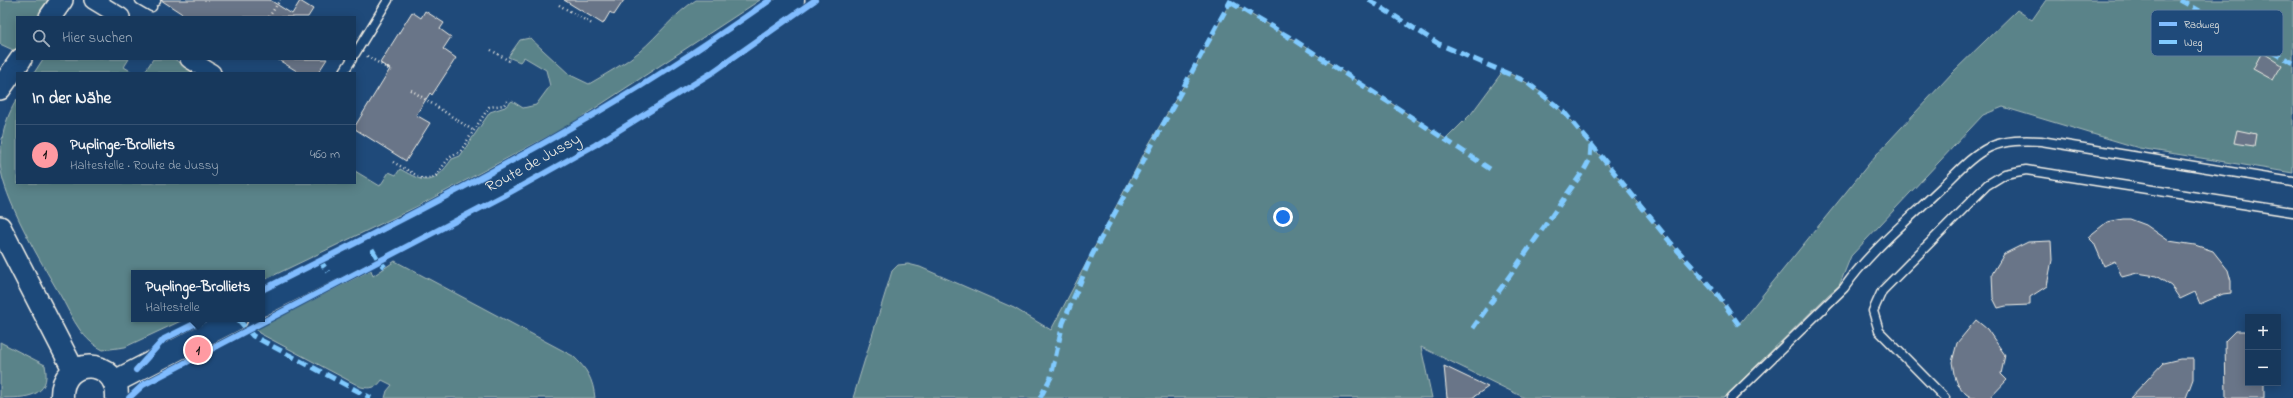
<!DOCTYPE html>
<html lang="de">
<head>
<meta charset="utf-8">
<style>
  body { margin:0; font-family:"Indie Flower",sans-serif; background:#244365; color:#f1f3f6 }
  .controls { position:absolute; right:12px; bottom:12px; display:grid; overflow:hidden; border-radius:0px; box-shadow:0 2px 10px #0003 }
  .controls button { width:36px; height:36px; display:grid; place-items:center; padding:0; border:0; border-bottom:1px solid #365272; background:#17385c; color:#f1f3f6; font:20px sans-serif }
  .you { position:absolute; left:1283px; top:217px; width:14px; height:14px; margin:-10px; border:3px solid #fff; border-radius:50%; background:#1a73e8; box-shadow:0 0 0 6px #1a73e833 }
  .badge { display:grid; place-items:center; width:26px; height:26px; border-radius:50%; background:#ff9aa2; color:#111; font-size:13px; font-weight:700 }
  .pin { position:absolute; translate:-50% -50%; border:2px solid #fff; box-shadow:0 1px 4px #0006 }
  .popup { position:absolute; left:131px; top:270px; width:134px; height:52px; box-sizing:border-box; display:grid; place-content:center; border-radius:0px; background:#17385c; filter:drop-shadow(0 1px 3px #0005); font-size:13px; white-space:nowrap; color:#9eacbb }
  .popup b { font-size:15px; color:#f1f3f6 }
  .popup::after { content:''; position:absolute; left:50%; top:100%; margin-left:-8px; border:8px solid transparent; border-top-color:#17385c }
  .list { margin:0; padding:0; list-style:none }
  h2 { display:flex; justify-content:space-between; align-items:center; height:52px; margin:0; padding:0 16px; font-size:17px }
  h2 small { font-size:13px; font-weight:400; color:#9eacbb }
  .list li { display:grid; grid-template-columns:26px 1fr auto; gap:12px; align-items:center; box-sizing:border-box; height:60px; padding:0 16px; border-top:1px solid #365272 }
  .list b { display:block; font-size:15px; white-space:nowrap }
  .list p { margin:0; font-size:13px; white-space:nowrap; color:#9eacbb }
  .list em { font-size:13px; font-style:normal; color:#9eacbb }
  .icon { flex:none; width:22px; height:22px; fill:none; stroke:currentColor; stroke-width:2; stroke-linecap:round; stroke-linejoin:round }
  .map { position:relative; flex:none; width:2293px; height:398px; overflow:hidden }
  .search { position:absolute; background:#17385c; box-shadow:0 2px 10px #0003; left:16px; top:16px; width:340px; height:44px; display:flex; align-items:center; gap:10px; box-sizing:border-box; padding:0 14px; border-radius:0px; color:#9eacbb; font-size:15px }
  .panel { position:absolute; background:#17385c; box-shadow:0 2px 10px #0003; left:16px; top:72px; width:340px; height:112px; border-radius:0px }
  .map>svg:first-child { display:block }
</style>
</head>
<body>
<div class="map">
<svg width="2293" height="398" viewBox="0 0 2293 398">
  <rect width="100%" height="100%" fill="#1f4a7a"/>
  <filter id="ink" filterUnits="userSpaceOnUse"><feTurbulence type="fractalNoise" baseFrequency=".025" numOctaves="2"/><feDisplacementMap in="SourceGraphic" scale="8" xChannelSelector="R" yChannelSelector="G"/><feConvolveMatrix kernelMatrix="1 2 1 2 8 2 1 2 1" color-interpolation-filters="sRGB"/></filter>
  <g filter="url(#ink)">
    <g fill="#5a8389" stroke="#a7bab8">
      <polygon points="0,0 54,0 42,17 17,17 17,50 13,50 0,44"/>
      <path d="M696,0H760L571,124L418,206L262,281V273H134V319H185L125,347L103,350C93,345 86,338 80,330C72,319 66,305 59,293C41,262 2,197 0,163C0,141 5,118 17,99V183H355V171L380,186L389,172L396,175L400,169C428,185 433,185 452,159L460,156L490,112L505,107L512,101L523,108L536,105L550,86L546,70L524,57L520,62L508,57L520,40L530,38L570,75L589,84C606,74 624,64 639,52C659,35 674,14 696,0Z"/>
      <path d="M2046,0H2293V173L2139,148L2003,107L1983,115L1851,256L1839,286L1829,294L1724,398H1525L1421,347L1432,398H853L892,271L898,265L908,264L920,267L1014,308L1051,330L1149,144L1211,40L1230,2L1294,40L1446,139L1471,114L1503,71C1547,88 1573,123 1602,158C1621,181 1640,205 1659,229C1686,261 1714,291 1739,324L1876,155L1953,72L2017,10L2032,20Z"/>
      <polygon points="43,59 129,59 124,67 134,73 34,73"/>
      <polygon points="153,59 174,59 197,73 144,73"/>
      <path d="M395,261L573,356C587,369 593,379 595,398H385L387,391L392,385L382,380C377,388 370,389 361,387L259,333L256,329L371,270L373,276Z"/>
      <path d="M0,342L45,365C52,398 25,398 0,398Z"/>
    </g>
    <g fill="#697588" stroke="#f4f1e8">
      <polygon points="161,0 270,0 292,14 300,1 313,9 308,17 187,17"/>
      <polygon points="564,0 624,0 614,15 610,12 603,24"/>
      <polygon points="425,11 444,23 440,29 451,37 443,49 456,58 432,95 430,93 416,115 430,123 406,161 355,129 355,126 390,69 380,63 412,12 421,18"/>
      <polygon points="2203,22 2224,33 2217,46 2195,35"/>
      <polygon points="2262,52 2282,65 2273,80 2253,69"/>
      <polygon points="277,59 327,59 318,73 300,73"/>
      <polygon points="2237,130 2256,134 2254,146 2234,143"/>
      <polygon points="2123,219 2130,219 2146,225 2169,241 2195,245 2213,251 2228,270 2231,281 2231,293 2223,294 2200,304 2195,292 2180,299 2171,286 2156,276 2137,273 2122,277 2115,261 2104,266 2094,243 2088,237 2107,222"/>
      <polygon points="2051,241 2052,260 2047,286 2030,297 2030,305 2006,306 1998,308 1993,298 1992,274 2004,254 2028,242"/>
      <polygon points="1976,320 1987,329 2005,355 2001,374 2007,380 1990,398 1972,398 1966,394 1958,385 1954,374 1952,362 1957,343"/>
      <polygon points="2235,331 2248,331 2248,383 2264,383 2264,398 2226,398 2225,341"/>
      <polygon points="2180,359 2193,359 2193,379 2186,398 2130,398 2163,363"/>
      <polygon points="1444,366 1488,387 1472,398 1447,398"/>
    </g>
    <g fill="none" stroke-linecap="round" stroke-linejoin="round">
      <defs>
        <g id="service">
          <polyline points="140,0 152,7"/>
          <polyline points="154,0 156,1"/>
          <polyline points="355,54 388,0"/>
          <polyline points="343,73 352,59"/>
          <path d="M1731,398L1844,288C1868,253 1910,218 1941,188C1956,174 1971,156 1990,147C2006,140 2023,140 2041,141L2293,182"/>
          <polyline points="1945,398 1879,331 1873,311 1882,291 1987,185 2005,174 2026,170 2293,212"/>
        </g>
        <g id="minor">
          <polyline points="93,0 121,17"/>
          <polyline points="189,59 212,73"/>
        </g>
        <g id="tertiary">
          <polyline points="50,17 62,0"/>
          <polyline points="0,89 21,59"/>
          <polyline points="0,227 74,371"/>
        </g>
        <g id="secondary">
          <path id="s1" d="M262,305C444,212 628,122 793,0"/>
          <polyline points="114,382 236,319"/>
          <path d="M62,398C60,355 119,357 117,398"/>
        </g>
      </defs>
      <use href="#service" stroke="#f4f1e8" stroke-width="11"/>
      <use href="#minor" stroke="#f4f1e8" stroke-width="20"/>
      <use href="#tertiary" stroke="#f4f1e8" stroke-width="24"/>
      <use href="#secondary" stroke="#f4f1e8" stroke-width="25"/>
      <g stroke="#f4f1e8" stroke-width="2.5" stroke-dasharray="1 3" stroke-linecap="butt">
        <polyline points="559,5 592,24"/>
        <polyline points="269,17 280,0"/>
        <polyline points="491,50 511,62"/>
        <polyline points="367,56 392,71"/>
        <polyline points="411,90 474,131"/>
        <polyline points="393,162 423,179 435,177 449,158 460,152 489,107 504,105 509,98"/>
      </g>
      <use href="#service" stroke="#1f4a7a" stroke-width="8"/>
      <use href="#minor" stroke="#1f4a7a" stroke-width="17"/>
      <use href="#tertiary" stroke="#1f4a7a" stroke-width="21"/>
      <use href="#secondary" stroke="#1f4a7a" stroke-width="22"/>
      <g stroke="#80caff" stroke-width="5" stroke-dasharray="10 5" stroke-linecap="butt">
        <polyline points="1369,0 1439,44 1525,81 1563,111 1591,144 1590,159 1584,170 1473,328"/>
        <polyline points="2180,0 2293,63"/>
        <polyline points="1230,2 1294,40 1490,169"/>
        <polyline points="1591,144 1671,243 1717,294 1739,325"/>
        <polyline points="372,249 379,261 385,267"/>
        <polyline points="319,259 328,272"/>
        <polyline points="238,319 253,336 371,398"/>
        <polyline points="1040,398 1051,377 1063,323 1092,255 1231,0"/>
      </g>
      <defs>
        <g id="cycleway">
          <path d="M262,290C366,238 471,185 572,127C641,88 706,45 770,0"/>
          <polyline points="136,370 164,339 204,319"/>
          <polyline points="129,398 143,385 507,194 595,145 713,72 815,0"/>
        </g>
      </defs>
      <use href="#cycleway" stroke="#1f4a7a" stroke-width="8"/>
      <use href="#cycleway" stroke="#80bcff" stroke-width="6"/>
    </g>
  </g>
  <g text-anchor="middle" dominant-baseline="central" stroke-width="3.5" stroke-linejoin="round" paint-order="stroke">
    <g font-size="16" fill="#f4f1e8" stroke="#1f4a7a">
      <text stroke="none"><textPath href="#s1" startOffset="306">Route de Jussy</textPath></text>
    </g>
  </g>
  <rect x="2151" y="10" width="132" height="46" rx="6" fill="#1f4a7a" stroke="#5f7c9b" stroke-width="1"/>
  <rect x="2159" y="22" width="18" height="4" fill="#80bcff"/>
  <rect x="2159" y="40" width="18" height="4" fill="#80caff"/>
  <g font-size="11" fill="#f4f1e8">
    <text x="2184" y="28">Radweg</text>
    <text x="2184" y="46">Weg</text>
  </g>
</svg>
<div class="controls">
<button>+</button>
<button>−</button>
</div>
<div class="you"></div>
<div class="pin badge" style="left:198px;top:350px">1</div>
<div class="popup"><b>Puplinge-Brolliets</b>Haltestelle</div>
<div class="search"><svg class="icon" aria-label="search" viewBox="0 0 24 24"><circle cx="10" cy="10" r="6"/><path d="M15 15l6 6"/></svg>Hier suchen</div>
<section class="panel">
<h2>In der Nähe<small></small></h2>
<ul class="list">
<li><span class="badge">1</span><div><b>Puplinge-Brolliets</b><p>Haltestelle · Route de Jussy</p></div><em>460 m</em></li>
</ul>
</section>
</div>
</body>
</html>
